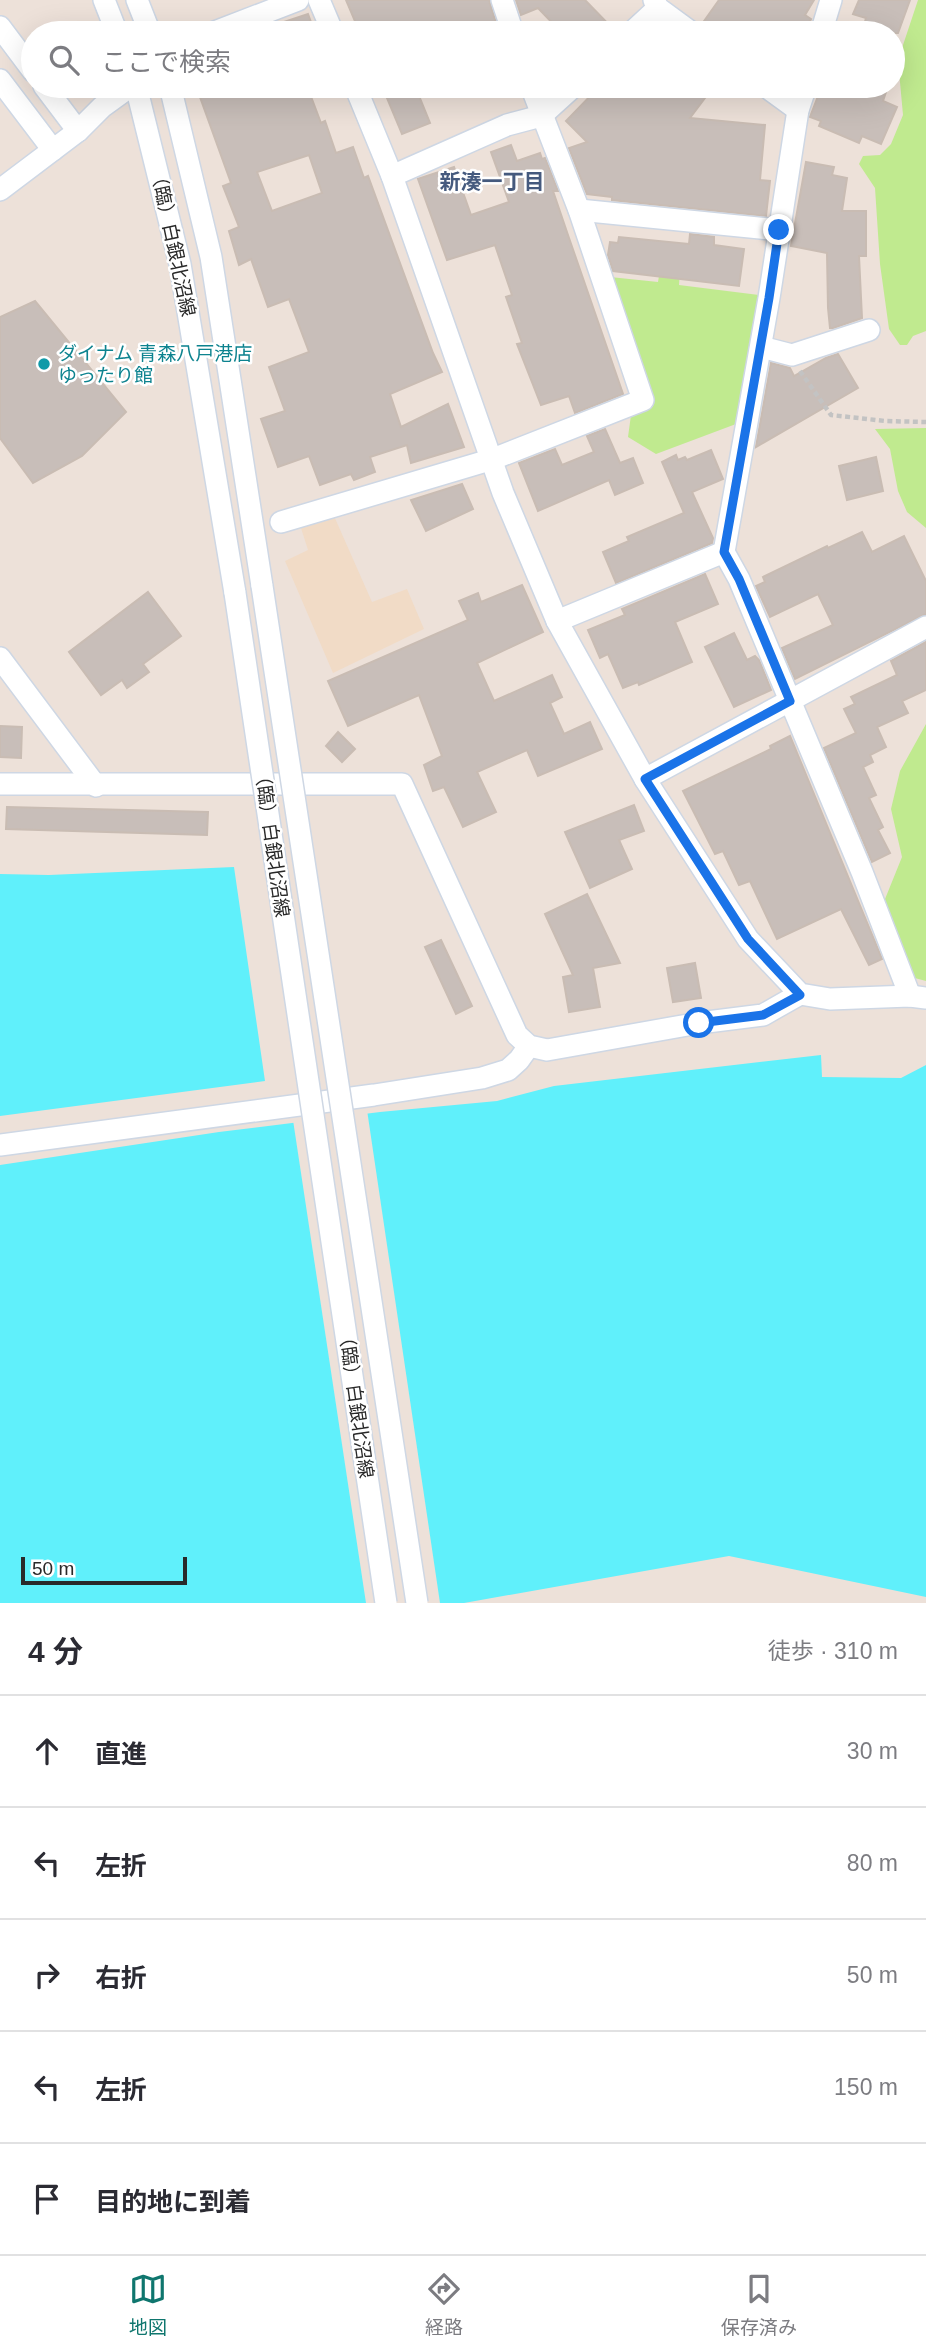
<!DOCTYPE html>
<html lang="ja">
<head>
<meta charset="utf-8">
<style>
  body { margin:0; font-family:Arial,"Noto Sans JP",sans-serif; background:#f2f2f3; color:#2b2b33 }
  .scale { position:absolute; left:21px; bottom:18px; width:166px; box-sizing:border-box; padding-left:7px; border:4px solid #292929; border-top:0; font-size:19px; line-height:24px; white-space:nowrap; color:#292929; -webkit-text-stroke:5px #fff; paint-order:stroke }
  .stop { position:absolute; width:21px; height:21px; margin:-16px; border:5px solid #1a73e8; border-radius:50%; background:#fff }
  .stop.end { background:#1a73e8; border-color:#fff; box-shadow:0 2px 7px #0008 }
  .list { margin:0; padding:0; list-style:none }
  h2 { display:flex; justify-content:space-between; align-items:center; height:91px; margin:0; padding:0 28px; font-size:30px }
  h2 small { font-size:23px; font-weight:400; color:#7c7c81 }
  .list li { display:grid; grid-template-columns:46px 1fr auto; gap:21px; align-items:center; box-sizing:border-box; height:112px; padding:0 28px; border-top:2px solid #e1e1e2 }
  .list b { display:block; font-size:26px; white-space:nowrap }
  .list em { font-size:23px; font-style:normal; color:#7c7c81 }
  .icon { flex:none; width:38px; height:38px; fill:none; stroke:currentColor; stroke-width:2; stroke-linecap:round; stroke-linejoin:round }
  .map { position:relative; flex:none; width:926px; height:1603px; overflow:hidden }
  .search { position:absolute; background:#fff; box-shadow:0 7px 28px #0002; left:21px; right:21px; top:21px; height:77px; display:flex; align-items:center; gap:18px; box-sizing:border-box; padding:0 24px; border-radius:38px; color:#7c7c81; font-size:26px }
  .sheet { height:651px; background:#fff }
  nav { display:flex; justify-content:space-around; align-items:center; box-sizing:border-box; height:98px; border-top:2px solid #e1e1e2; background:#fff; font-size:19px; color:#7c7c81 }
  nav a { display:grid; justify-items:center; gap:4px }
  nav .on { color:#0f766e }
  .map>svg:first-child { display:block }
</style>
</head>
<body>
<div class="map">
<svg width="926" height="1603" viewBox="0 0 926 1603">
  <rect width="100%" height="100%" fill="#ede1d9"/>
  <polygon fill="#f1dbc6" points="334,516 372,602 407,589 424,629 333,673 285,561 308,550 301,528"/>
  <g fill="#c0ea8f">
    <polygon points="918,0 926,0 926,331 913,336 907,345 900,345 889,329 880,264 875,188 859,164 863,156 880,155 891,144 903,115 898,60"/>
    <polygon points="663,252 681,256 679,285 759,295 736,424 656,454 628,437 631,415 653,406 610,277 658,282"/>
    <polygon points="926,428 926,528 907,512 898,491 890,449 875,429"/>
    <polygon points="926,724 926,981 911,977 883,904 902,857 891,809 900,771"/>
  </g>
  <g fill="#60f0fb">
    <polygon points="234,867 265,1081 0,1116 0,874 49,875"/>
    <polygon points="821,1055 822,1077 901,1078 926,1065 926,1597 729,1556 464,1603 0,1603 0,1165 219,1132 380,1112 497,1101 554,1086"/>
  </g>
  <polygon fill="#ede1d9" points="367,1110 440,1603 366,1603 293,1120"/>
  <g fill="#c8beb9" stroke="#c9bcb3" stroke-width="2" fill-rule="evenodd">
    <polygon points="346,0 489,0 499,33 360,33"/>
    <polygon points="516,0 585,0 617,33 562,33 538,8 521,15"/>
    <polygon points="719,0 814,0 805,15 811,19 804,33 715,33 702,24"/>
    <polygon points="859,0 910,0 898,33 862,33 866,18 853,14"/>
    <polygon points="308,14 315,33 261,33 260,30"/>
    <path d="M196,86H226L229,94L252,86H307L321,123L325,121L336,153L353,147L364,178L368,176L433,353L442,372L390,394L401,427L448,404L464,447L411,463L407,445L370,457L375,472L354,480L351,474L320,485L309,456L278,467L261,419L285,411L269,367L309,352L289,299L268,307L251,259L239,265L229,231L239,227L223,186L231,183ZM309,155L322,193L272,211L257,172Z"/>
    <polygon points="382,86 415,86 430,123 402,134"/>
    <polygon points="600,86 714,86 690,118 765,125 760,180 770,181 766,216 612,200 612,197 587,194 569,148 587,142 566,121"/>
    <polygon points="822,86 888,86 883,101 897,107 881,144 862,136 859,143 819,126 821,121 810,117"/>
    <polygon points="511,145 517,161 540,153 542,159 545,158 558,191 553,191 569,238 623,394 575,413 569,396 541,405 517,344 522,343 506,297 512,295 495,245 447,260 418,179 454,167 471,215 509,202 491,152"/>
    <polygon points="806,162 834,167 832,175 847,178 842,211 866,211 866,256 859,256 862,318 833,328 830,328 828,308 827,253 791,246"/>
    <polygon points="690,234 714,237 714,245 744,249 739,286 613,271 608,255 610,242 618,243 619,237 689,244"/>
    <polygon points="35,301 126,412 82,456 33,483 0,438 0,317"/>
    <polygon points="838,354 858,388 756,447 771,363 790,368 794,376 826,358"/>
    <polygon points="605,429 620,463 633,458 643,483 615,495 609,480 538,511 519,463 555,449 562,465 594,452 587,436"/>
    <polygon points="711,450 723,479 692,492 713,538 712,543 616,583 603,552 629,541 627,537 684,513 662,462 676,455 678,460 685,457 687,460"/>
    <polygon points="876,457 883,491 847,500 839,466"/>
    <polygon points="462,484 473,509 426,531 411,500"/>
    <polygon points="862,532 872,552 904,536 926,581 926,614 795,679 782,648 833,625 818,594 770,617 756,586 765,582 763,577 827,546 828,548"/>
    <polygon points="705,574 718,604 675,622 692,662 639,685 638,682 623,688 608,654 600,658 588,630 625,615 622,609"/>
    <polygon points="522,585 543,632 477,663 494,701 552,675 562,697 550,703 564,734 590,722 602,749 538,776 527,750 477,772 496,812 463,827 444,787 433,791 424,765 442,756 419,695 348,726 328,681 468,620 459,601 478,593 481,602"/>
    <polygon points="148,592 181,636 143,664 149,672 127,688 122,680 101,695 69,652"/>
    <polygon points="734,633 747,660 755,656 759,660 771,690 734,707 705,647"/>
    <polygon points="926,642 926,690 902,701 908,713 877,727 886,747 870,755 873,762 863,767 876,795 869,798 883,827 878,830 890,853 872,862 824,748 856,733 844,709 855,704 851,697 897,675 891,661"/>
    <polygon points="0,726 22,727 21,758 0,757"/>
    <polygon points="338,732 355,749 342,762 326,746"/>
    <polygon points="790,736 882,959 869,965 841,909 777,939 750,881 739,885 723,851 715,854 683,791 771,749 770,746"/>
    <polygon points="634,805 644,831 619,840 632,869 590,888 565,832"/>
    <polygon points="7,807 208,812 207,835 6,829"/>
    <polygon points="587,894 620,963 593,968 600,1007 569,1012 563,977 573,975 545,914"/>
    <polygon points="441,940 472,1006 456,1014 425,947"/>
    <polygon points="695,963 701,998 673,1002 667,968"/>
  </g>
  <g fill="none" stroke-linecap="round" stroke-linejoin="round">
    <defs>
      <g id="minor">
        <polyline points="104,0 117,33"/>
        <polyline points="137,0 150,33"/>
        <polyline points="319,0 333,33"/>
        <polyline points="502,0 513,33"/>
        <polyline points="654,0 658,8 692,33"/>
        <polyline points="0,27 33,71"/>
        <polyline points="212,33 298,0"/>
        <polyline points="631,33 658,8"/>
        <polyline points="821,33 831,0"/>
        <polyline points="0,80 53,150"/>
        <polyline points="44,86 78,131"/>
        <polyline points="136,86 180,264 235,593"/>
        <polyline points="170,86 211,257 262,586"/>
        <polyline points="355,86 392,176 503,493 557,621 645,779 748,939 800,994 830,999 910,996 926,998"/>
        <polyline points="765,86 798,110"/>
        <polyline points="806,86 798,110 769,298 724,552 739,579 862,872 910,996"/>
        <polyline points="392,176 507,125 541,116 574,86"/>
        <polyline points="0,190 78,131 102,107 131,86"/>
        <polyline points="579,210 779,230"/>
        <polyline points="761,347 792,355 869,330"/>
        <polyline points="281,522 493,459 643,400 579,210 531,86"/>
        <polyline points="557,621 724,552"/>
        <polyline points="0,658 96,786"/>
        <polyline points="645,779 926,627"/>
        <polyline points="0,784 402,784 517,1035 529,1046 547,1050 699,1023 763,1015 800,994"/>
        <polyline points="0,1145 374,1095 482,1078 508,1070 519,1060 529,1046"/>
      </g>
    </defs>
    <use href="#minor" stroke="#ced7e4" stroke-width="24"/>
    <polyline stroke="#c3c3c3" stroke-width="4.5" stroke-dasharray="5 3.5" stroke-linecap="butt" points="800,371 831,415 885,421 926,422"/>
    <use href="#minor" stroke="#fff" stroke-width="21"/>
    <defs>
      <g id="minor-bridge">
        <polyline points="262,586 417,1603"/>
        <polyline points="235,593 386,1603"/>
      </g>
    </defs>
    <use href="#minor-bridge" stroke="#ced7e4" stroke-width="24" stroke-linecap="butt"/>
    <use href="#minor-bridge" stroke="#fff" stroke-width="21"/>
  </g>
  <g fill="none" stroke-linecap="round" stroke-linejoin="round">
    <polyline stroke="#1a73e8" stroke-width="9" points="699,1023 763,1015 800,995 748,939 645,779 790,701 739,579 724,552 769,298 779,230"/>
  </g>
  <circle fill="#0f9aa8" stroke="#fff" stroke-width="2.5" cx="44" cy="364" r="7"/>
  <g text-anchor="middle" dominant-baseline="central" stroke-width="5" stroke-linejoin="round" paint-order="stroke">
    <g font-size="19" fill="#292929" stroke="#fff">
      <text transform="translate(173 242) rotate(78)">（臨）白銀北沼線</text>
      <text transform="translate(272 842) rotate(82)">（臨）白銀北沼線</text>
      <text transform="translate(356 1403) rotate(82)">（臨）白銀北沼線</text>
    </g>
    <g font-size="19" fill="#0d838f" stroke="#fff" text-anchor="start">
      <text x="58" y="353">ダイナム 青森八戸港店<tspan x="58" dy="22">ゆったり館</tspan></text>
    </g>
    <g font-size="21" font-weight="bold" fill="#455a7e" stroke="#fff">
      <text x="492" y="181">新湊一丁目</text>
    </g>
  </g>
</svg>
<div class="scale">50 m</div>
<div class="stop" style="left:699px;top:1023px"></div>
<div class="stop end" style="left:779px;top:230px"></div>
<div class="search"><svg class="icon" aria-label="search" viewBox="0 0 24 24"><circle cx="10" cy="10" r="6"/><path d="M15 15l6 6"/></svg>ここで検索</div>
</div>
<section class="sheet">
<h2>4 分<small>徒歩 · 310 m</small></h2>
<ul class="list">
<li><svg class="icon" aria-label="ahead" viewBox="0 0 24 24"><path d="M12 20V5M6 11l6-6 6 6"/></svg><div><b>直進</b></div><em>30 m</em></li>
<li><svg class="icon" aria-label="left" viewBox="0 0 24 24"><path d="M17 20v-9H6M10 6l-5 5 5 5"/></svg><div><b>左折</b></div><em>80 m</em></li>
<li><svg class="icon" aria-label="right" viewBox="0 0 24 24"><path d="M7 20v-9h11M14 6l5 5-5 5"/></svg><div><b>右折</b></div><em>50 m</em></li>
<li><svg class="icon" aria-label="left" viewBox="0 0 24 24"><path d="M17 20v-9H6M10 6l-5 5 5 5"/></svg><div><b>左折</b></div><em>150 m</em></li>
<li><svg class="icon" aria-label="arrive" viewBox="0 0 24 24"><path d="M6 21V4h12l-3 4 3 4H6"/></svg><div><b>目的地に到着</b></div></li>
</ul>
</section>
<nav>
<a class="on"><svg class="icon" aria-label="map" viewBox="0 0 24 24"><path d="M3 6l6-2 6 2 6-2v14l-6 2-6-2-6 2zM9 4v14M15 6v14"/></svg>地図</a>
<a><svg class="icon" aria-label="directions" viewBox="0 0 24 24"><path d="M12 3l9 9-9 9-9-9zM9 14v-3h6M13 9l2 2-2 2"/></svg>経路</a>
<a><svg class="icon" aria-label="saved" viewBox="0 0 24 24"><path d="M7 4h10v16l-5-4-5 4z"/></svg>保存済み</a>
</nav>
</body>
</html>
